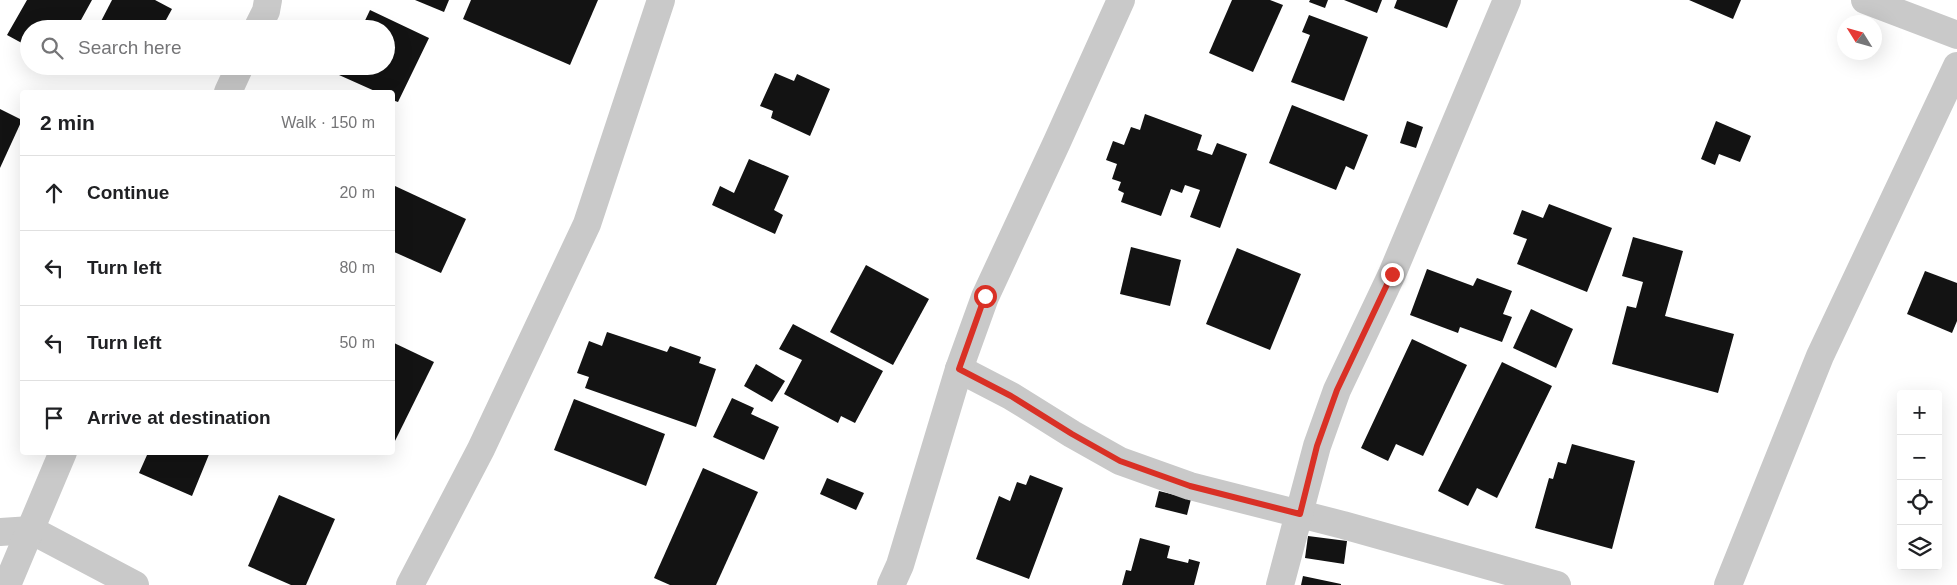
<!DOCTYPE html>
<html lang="en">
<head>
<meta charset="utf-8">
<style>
  body { margin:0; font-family:Arial,sans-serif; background:#f6f6f6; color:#202124 }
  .controls { position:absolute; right:15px; bottom:15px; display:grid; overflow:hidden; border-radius:5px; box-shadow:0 5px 20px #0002 }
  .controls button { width:45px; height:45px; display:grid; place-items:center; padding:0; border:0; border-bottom:1px solid #e0e0e0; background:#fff; color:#202124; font:25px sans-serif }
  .compass { position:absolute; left:1837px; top:15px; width:45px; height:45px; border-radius:50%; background:#fff; box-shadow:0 5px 20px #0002; rotate:307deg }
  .stop { position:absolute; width:15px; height:15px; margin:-11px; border:4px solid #d93025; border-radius:50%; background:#fff }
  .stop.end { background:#d93025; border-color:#fff; box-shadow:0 1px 5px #0008 }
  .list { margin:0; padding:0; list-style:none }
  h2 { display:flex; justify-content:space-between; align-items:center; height:65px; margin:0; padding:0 20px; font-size:21px }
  h2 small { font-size:16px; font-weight:400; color:#757577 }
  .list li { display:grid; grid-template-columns:32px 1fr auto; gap:15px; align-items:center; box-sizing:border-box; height:75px; padding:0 20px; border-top:1px solid #e0e0e0 }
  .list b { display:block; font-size:19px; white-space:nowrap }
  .list em { font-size:16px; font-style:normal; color:#757577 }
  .icon { flex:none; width:28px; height:28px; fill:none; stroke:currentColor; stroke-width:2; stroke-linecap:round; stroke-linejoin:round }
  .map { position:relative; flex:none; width:1957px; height:585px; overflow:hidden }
  .search { position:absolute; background:#fff; box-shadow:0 5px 20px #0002; left:20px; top:20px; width:375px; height:55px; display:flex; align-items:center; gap:12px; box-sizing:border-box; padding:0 18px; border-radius:28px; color:#757577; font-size:19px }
  .panel { position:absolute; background:#fff; box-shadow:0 5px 20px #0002; left:20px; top:90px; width:375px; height:365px; border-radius:5px }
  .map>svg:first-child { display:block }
</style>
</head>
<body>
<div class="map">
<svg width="1957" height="585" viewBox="0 0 1957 585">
  <rect width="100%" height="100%" fill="#fff"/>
  <g fill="#131313">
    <polygon points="27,0 92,0 76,29 29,29 29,47 7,35"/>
    <polygon points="112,0 155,0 172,9 161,29 97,29"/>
    <polygon points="415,0 449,0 444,12"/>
    <polygon points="471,0 598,0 570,65 463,19"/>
    <polygon points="1232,0 1270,0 1283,5 1253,72 1209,53"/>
    <polygon points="1310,0 1328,0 1325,8 1309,2"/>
    <polygon points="1344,0 1382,0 1377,13"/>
    <polygon points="1397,0 1458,0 1447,28 1394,8"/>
    <polygon points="1689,0 1741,0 1733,19"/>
    <polygon points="370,10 429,38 398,102 392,100 392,92 377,92 339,75 343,66 386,66 386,29 361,29"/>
    <polygon points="1309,15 1368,37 1344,101 1291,82 1310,35 1302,32"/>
    <polygon points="775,73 794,81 797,74 830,89 810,136 771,118 773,111 760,106"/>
    <polygon points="1292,105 1368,135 1354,170 1346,166 1336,190 1269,163"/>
    <polygon points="0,109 22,120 0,168"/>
    <polygon points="1145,114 1202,135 1197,150 1212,155 1217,143 1247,154 1220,228 1190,217 1200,190 1185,185 1182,193 1171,189 1161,216 1121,202 1124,193 1118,190 1121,182 1112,179 1117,164 1106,160 1113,141 1124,145 1131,127 1140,130"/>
    <polygon points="1407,121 1423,127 1416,148 1400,143"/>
    <polygon points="1716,121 1751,136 1740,162 1719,154 1715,165 1701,159"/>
    <polygon points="749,159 789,176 774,210 783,215 775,234 712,205 720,186 734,193"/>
    <polygon points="395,186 466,219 441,273 392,251 392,190"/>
    <polygon points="1549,204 1612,228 1587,292 1517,264 1527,239 1513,234 1522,210 1543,218"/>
    <polygon points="1633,237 1683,251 1665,316 1734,334 1718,393 1612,364 1627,306 1636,308 1643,282 1622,276"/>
    <polygon points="1131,247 1181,260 1170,306 1120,294"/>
    <polygon points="1237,248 1301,274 1270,350 1206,324"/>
    <polygon points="866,265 929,299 893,365 830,332"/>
    <polygon points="1427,269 1473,286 1477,278 1512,291 1503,314 1512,317 1502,342 1460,327 1458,333 1410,315"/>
    <polygon points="1925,271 1957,283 1957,321 1952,333 1907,314"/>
    <polygon points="1531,309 1573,329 1556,368 1513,348"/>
    <polygon points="793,324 883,371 855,423 841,416 838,423 784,394 802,360 779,349"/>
    <polygon points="607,332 667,352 670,346 701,357 699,363 716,369 696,427 585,388 589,377 577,373 589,341 602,346"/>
    <polygon points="1412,339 1467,365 1423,456 1396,444 1388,461 1361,448"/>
    <polygon points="392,342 434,362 392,447"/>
    <polygon points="1502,362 1552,386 1497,498 1477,488 1468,506 1438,491"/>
    <polygon points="756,364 785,381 772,402 744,386"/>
    <polygon points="732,398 754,408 751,414 779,427 764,460 713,437"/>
    <polygon points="574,399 665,434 646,486 554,450"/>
    <polygon points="1572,444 1635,461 1612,549 1535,528 1549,478 1553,479 1558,462 1566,464"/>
    <polygon points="141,452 210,452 192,496 139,473 147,455"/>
    <polygon points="703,468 758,492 716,585 670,585 654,578"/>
    <polygon points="1030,475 1063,488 1029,579 976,559 999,496 1010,501 1017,482 1026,485"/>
    <polygon points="827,478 864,493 856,510 820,494"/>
    <polygon points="1159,491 1191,499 1187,515 1155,507"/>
    <polygon points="279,495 335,519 306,585 291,585 248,566"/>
    <polygon points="1308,536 1347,541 1344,564 1305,558"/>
    <polygon points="1140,538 1170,546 1167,558 1188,563 1189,559 1200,562 1194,585 1122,585 1126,570 1131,571"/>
    <polygon points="1303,576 1341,584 1341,585 1301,585"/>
  </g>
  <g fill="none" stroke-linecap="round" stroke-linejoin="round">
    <g stroke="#c9c9c9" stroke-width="28">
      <polyline points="1865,0 1957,35"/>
      <polyline points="257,29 266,11 268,0"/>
      <polyline points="228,92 240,66"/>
      <polyline points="959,369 1011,396 1072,434 1120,461 1190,486 1343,525 1557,585"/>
      <polyline points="0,532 31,530 135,585"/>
      <polyline points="7,585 63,452"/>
      <polyline points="410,585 481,449 587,224 661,0"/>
      <polyline points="891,585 900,565 959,369 985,297 1057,142 1121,0"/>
      <polyline points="1280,585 1317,446 1337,390 1392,274 1507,0"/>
      <polyline points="1728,585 1820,356 1957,66"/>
    </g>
  </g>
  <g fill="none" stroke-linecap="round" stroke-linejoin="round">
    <polyline stroke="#d93025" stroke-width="6" points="985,296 959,369 1011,396 1072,434 1120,461 1190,486 1300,514 1317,446 1337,390 1392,274"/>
  </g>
</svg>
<div class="controls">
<button>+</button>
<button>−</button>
<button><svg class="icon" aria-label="locate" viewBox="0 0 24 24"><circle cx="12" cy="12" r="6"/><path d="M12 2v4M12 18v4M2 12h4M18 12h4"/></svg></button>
<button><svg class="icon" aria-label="layers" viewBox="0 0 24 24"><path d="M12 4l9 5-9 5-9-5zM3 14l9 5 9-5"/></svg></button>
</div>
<svg class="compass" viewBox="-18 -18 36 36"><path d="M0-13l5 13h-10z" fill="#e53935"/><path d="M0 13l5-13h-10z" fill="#757577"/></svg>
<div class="stop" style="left:985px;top:296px"></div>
<div class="stop end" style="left:1392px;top:274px"></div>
<div class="search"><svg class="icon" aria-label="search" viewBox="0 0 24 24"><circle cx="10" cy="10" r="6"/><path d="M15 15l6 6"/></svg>Search here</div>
<section class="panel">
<h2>2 min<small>Walk · 150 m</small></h2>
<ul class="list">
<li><svg class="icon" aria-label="ahead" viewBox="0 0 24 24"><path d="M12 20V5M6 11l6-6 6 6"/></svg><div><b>Continue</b></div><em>20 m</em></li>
<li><svg class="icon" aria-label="left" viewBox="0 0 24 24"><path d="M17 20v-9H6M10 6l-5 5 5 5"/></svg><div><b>Turn left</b></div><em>80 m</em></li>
<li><svg class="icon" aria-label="left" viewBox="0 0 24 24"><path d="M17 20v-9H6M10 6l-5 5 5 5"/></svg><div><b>Turn left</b></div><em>50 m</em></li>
<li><svg class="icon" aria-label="arrive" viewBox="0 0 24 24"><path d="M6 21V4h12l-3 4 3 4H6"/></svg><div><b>Arrive at destination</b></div></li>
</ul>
</section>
</div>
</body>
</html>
